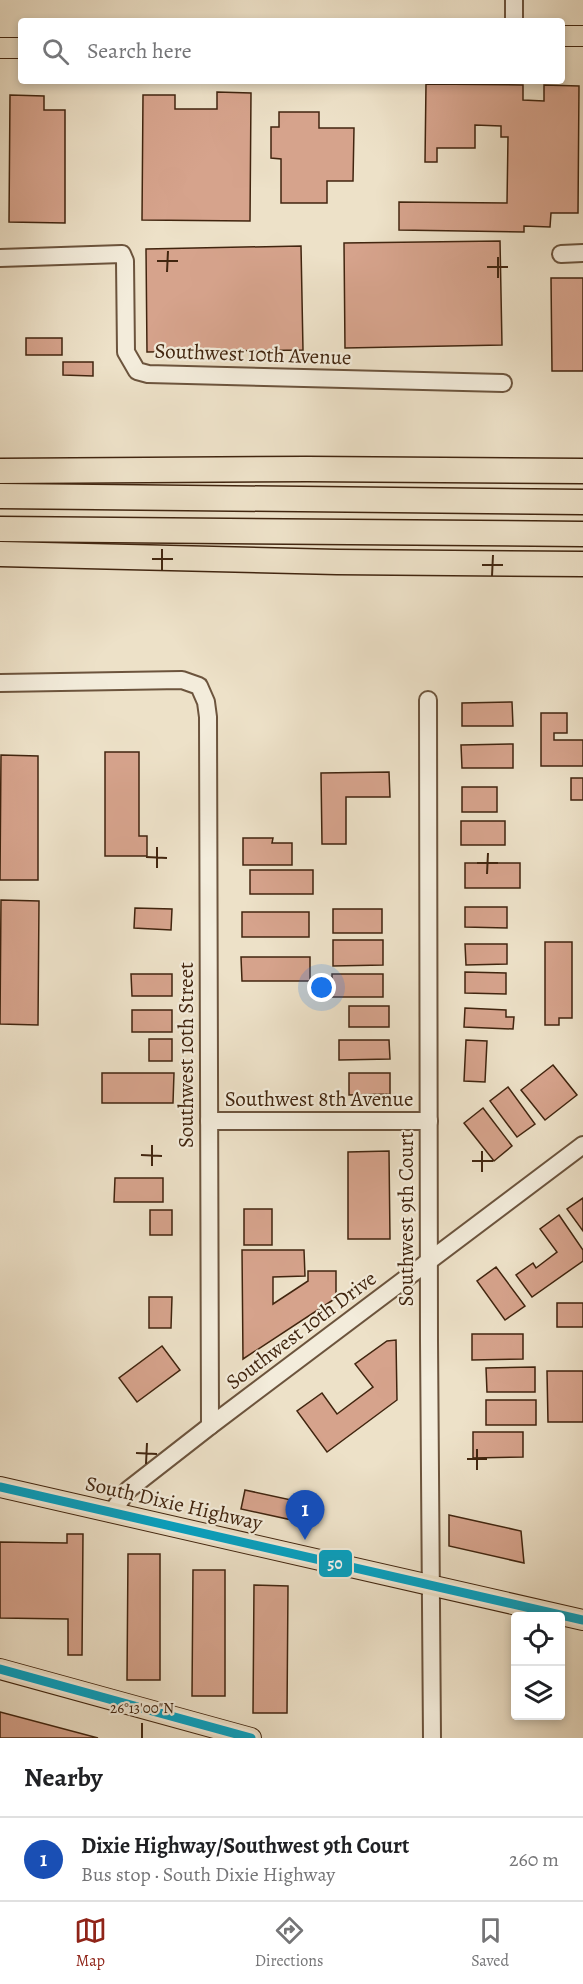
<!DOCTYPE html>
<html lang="en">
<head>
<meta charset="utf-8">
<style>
  body { margin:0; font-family:Alegreya,serif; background:#f2f2f2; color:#202124 }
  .controls { position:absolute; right:18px; bottom:18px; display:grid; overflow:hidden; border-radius:6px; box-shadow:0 3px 9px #0003 }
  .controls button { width:54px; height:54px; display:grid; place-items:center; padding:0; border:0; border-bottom:2px solid #e0e0e0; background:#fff; color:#202124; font:30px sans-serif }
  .you { position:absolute; left:322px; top:988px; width:21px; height:21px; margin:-15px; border:4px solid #fff; border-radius:50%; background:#1a73e8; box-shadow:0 0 0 9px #1a73e833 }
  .badge { display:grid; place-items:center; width:39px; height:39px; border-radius:50%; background:#8f2418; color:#fff; font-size:20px; font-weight:700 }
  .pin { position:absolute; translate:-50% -50px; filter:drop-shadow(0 2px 3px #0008) }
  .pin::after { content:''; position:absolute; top:32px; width:21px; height:18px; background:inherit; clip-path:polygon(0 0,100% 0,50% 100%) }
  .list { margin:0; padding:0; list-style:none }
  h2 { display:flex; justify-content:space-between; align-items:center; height:78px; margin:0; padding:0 24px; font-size:26px }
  h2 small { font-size:20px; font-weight:400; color:#757577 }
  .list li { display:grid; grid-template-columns:39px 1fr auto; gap:18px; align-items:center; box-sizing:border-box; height:84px; padding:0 24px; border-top:2px solid #e0e0e0 }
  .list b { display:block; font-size:22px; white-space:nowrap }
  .list p { margin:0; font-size:20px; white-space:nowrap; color:#757577 }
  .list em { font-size:20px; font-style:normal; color:#757577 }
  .icon { flex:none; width:33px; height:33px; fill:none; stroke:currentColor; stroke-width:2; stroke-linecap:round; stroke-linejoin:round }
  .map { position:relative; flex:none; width:583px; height:1738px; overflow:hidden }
  .search { position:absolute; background:#fff; box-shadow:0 3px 9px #0003; left:18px; right:18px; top:18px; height:66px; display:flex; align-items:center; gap:15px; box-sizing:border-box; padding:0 21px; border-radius:6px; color:#757577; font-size:22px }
  .sheet { height:162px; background:#fff }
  nav { display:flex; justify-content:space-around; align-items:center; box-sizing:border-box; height:84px; border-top:2px solid #e0e0e0; background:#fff; font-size:16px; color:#757577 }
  nav a { display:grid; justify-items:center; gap:3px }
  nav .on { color:#8f2418 }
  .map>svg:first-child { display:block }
</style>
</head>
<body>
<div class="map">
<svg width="583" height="1738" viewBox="0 0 583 1738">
  <rect width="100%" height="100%" fill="#ede1c8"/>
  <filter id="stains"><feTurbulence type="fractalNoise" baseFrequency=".00333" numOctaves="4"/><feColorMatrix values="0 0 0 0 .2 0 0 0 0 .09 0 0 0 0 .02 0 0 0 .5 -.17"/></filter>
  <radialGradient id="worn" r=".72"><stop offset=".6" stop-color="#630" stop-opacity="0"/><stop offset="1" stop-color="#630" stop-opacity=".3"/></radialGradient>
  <g fill="#d6a38c" stroke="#41250f" stroke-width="1.5">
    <polygon points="426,84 523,85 523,100 544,101 544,85 579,86 578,213 551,213 550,227 524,226 524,232 399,230 399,202 507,203 508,137 501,137 501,126 475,125 475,148 437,148 437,162 425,162"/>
    <polygon points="217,92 251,93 250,221 142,220 143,95 175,95 175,109 217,109"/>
    <polygon points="10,95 44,96 44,110 65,110 65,223 9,222"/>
    <polygon points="279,112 319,112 319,128 354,128 353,181 327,181 327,203 281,203 281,159 271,158 271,127 279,127"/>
    <polygon points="500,241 502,345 345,348 344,243"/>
    <polygon points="301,246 303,350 147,352 146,249"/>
    <polygon points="551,278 583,278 583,371 552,371"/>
    <rect x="26" y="338" width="36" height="17"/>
    <polygon points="63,362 93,362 93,376 63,375"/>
    <polygon points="512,702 513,726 462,726 462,703"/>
    <polygon points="541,713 567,713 567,733 554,733 554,740 583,740 583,766 541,766"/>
    <polygon points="513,744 513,768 462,768 461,745"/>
    <polygon points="105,752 139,752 139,836 147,836 147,856 105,856"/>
    <polygon points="1,755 38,756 38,880 0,880"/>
    <polygon points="389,772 390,797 346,797 346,844 322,844 321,773"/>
    <rect x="571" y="778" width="12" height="22"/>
    <rect x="462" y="787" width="35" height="25"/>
    <rect x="461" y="821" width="44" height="24"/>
    <polygon points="243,838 273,838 272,843 292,843 292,865 243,865"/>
    <rect x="465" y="863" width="55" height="25"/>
    <rect x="250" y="870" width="63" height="24"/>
    <polygon points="1,900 39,901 38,1025 0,1024"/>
    <polygon points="465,907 507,907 507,928 465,927"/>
    <polygon points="135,908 172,909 171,930 134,928"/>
    <rect x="333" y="909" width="49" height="24"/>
    <rect x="242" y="912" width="67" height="25"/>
    <polygon points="333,940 383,940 383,965 333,966"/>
    <polygon points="545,942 572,942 572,1018 559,1018 559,1025 545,1025"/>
    <polygon points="465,944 507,944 507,964 466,965"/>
    <polygon points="241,957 310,957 310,981 242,981"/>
    <polygon points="465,972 506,973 506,994 465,993"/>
    <polygon points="131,974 172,974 172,996 132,996"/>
    <rect x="332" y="974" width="51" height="23"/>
    <rect x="349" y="1006" width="40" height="21"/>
    <polygon points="465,1008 506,1010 506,1017 514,1017 513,1029 464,1027"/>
    <rect x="132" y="1010" width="40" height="22"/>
    <rect x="149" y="1039" width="23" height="22"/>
    <polygon points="339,1040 389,1040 390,1059 339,1060"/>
    <polygon points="466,1040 487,1041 485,1082 464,1081"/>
    <polygon points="553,1065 577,1095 545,1120 521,1090"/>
    <polygon points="102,1073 174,1073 173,1103 102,1103"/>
    <polygon points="349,1073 390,1073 390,1094 349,1095"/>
    <polygon points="508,1087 535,1124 517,1137 490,1101"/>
    <polygon points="483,1108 512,1146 494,1161 464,1123"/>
    <polygon points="389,1151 390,1239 348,1239 348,1152"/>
    <polygon points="115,1178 163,1178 163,1202 114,1202"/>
    <polygon points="583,1198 583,1231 567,1209"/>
    <rect x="244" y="1209" width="28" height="36"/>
    <rect x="150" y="1210" width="22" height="25"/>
    <polygon points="559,1215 583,1250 583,1261 532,1297 516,1275 533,1263 536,1268 557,1252 540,1229"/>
    <polygon points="242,1250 304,1250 305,1276 273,1277 273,1304 308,1281 308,1271 336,1271 336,1298 243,1359"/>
    <polygon points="496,1267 525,1306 505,1320 477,1281"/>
    <polygon points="149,1297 172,1297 171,1328 149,1328"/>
    <rect x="557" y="1303" width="26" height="24"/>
    <polygon points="472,1334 523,1334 523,1359 472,1360"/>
    <polygon points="396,1340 397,1400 327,1452 297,1411 322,1393 337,1414 373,1387 355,1364 387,1341"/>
    <polygon points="162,1346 180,1370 137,1402 119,1378"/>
    <polygon points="535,1367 535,1392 487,1392 486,1368"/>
    <polygon points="547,1371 583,1371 583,1422 548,1422"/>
    <rect x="486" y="1400" width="50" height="25"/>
    <polygon points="473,1432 523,1432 523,1457 473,1458"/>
    <polygon points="245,1490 296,1501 292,1520 241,1509"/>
    <polygon points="449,1515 521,1531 524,1563 449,1546"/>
    <polygon points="67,1534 83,1534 82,1655 68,1655 68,1619 0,1618 0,1542 67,1543"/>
    <polygon points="128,1554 160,1554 160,1680 127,1680"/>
    <polygon points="193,1570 225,1570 225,1696 192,1696"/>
    <polygon points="254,1585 288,1586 287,1713 253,1713"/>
    <polygon points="0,1712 98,1738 0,1738"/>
  </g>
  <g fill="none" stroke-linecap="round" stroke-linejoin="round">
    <defs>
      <g id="minor">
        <polyline points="514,21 514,0"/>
        <polyline points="561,254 583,253"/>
        <polyline points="0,258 122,254 125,261 126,352 137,371 148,374 503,383"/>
        <polyline points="0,683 182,680 199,686 206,702 208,717 210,1426"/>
        <polyline points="428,700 429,1341 432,1738"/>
        <polyline points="209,1121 429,1121"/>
        <polyline points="111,1513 128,1490 210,1426 583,1145"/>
      </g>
      <g id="major">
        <polyline points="562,36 583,36"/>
        <polyline points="0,48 21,48"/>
        <polyline points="0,1487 583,1620"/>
        <polyline points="0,1669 251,1738"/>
      </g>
      <g id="highway">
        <polyline points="0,471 307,469 583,471"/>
        <polyline points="0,496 583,502"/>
        <polyline points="0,529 583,534"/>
        <polyline points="0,554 337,562 583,564"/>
      </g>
    </defs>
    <use href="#minor" stroke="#6c543d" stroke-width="20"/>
    <use href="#major" stroke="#41250f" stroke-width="22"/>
    <use href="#highway" stroke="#41250f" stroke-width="27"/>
    <use href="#minor" stroke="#f3ecdb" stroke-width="16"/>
    <use href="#major" stroke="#ede1c8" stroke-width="20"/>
    <use href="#highway" stroke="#ede1c8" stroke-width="24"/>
    <defs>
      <g id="bus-1">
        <polyline points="0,1487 583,1620"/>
        <polyline points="0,1669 251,1738"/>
      </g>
    </defs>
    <use href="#bus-1" stroke="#f3ecdb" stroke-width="14"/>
    <use href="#bus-1" stroke="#03a2c4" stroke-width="9"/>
  </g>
  <path fill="none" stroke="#41250f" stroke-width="2" d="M157,261H178M487,267H508M167,272L168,251M498,278V257M152,559H173M482,565H503M162,570V549M492,576L493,555M146,857L167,858M477,863H498M157,868V847M487,874L488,853M141,1155L162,1156M472,1161H493M152,1166V1145M482,1172V1151M136,1453L157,1454M467,1459H487M146,1464L147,1443M477,1470V1449M142,1738V1723"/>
  <g text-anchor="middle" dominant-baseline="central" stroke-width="4.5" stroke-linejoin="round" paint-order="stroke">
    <g font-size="21" fill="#41250f" stroke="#f3ecdb">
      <text transform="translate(253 354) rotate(2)">Southwest 10th Avenue</text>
      <text transform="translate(186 1055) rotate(-90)">Southwest 10th Street</text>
      <text x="319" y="1099">Southwest 8th Avenue</text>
      <text transform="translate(406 1219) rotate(-90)">Southwest 9th Court</text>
      <text transform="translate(301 1330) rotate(-37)">Southwest 10th Drive</text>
      <text transform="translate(174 1503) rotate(13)">South Dixie Highway</text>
    </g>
  </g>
  <g font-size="15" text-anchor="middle" fill="#41250f" stroke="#f3ecdb" stroke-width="4.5" stroke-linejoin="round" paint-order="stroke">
    <text x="142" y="1713">26°13'00"N</text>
  </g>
  <rect stroke="#f3ecdb" stroke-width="2" x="318" y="1549" width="35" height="29" rx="6" fill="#03a2c4"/>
  <g font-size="16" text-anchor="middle" font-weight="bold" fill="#fff">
    <text x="335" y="1569">50</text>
  </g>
  <rect width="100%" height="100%" filter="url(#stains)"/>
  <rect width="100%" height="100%" fill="url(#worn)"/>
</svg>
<div class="controls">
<button><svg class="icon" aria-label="locate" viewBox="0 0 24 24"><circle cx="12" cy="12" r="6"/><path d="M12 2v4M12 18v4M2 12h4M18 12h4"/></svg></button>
<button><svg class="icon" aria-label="layers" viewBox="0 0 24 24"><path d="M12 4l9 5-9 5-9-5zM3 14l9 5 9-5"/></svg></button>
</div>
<div class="you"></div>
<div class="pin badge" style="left:305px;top:1540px;background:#1a4fb4">1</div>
<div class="search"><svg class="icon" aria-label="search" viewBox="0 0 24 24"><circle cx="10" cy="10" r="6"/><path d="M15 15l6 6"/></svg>Search here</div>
</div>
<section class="sheet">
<h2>Nearby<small></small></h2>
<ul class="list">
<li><span class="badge" style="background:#1a4fb4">1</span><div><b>Dixie Highway/Southwest 9th Court</b><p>Bus stop · South Dixie Highway</p></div><em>260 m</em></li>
</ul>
</section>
<nav>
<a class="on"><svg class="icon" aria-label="map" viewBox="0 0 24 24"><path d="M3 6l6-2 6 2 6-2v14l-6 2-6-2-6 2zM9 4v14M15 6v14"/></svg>Map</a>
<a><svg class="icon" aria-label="directions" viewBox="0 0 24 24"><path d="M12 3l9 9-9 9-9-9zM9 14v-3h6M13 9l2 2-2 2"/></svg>Directions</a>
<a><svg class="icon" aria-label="saved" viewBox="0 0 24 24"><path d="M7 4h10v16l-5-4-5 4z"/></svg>Saved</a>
</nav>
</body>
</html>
